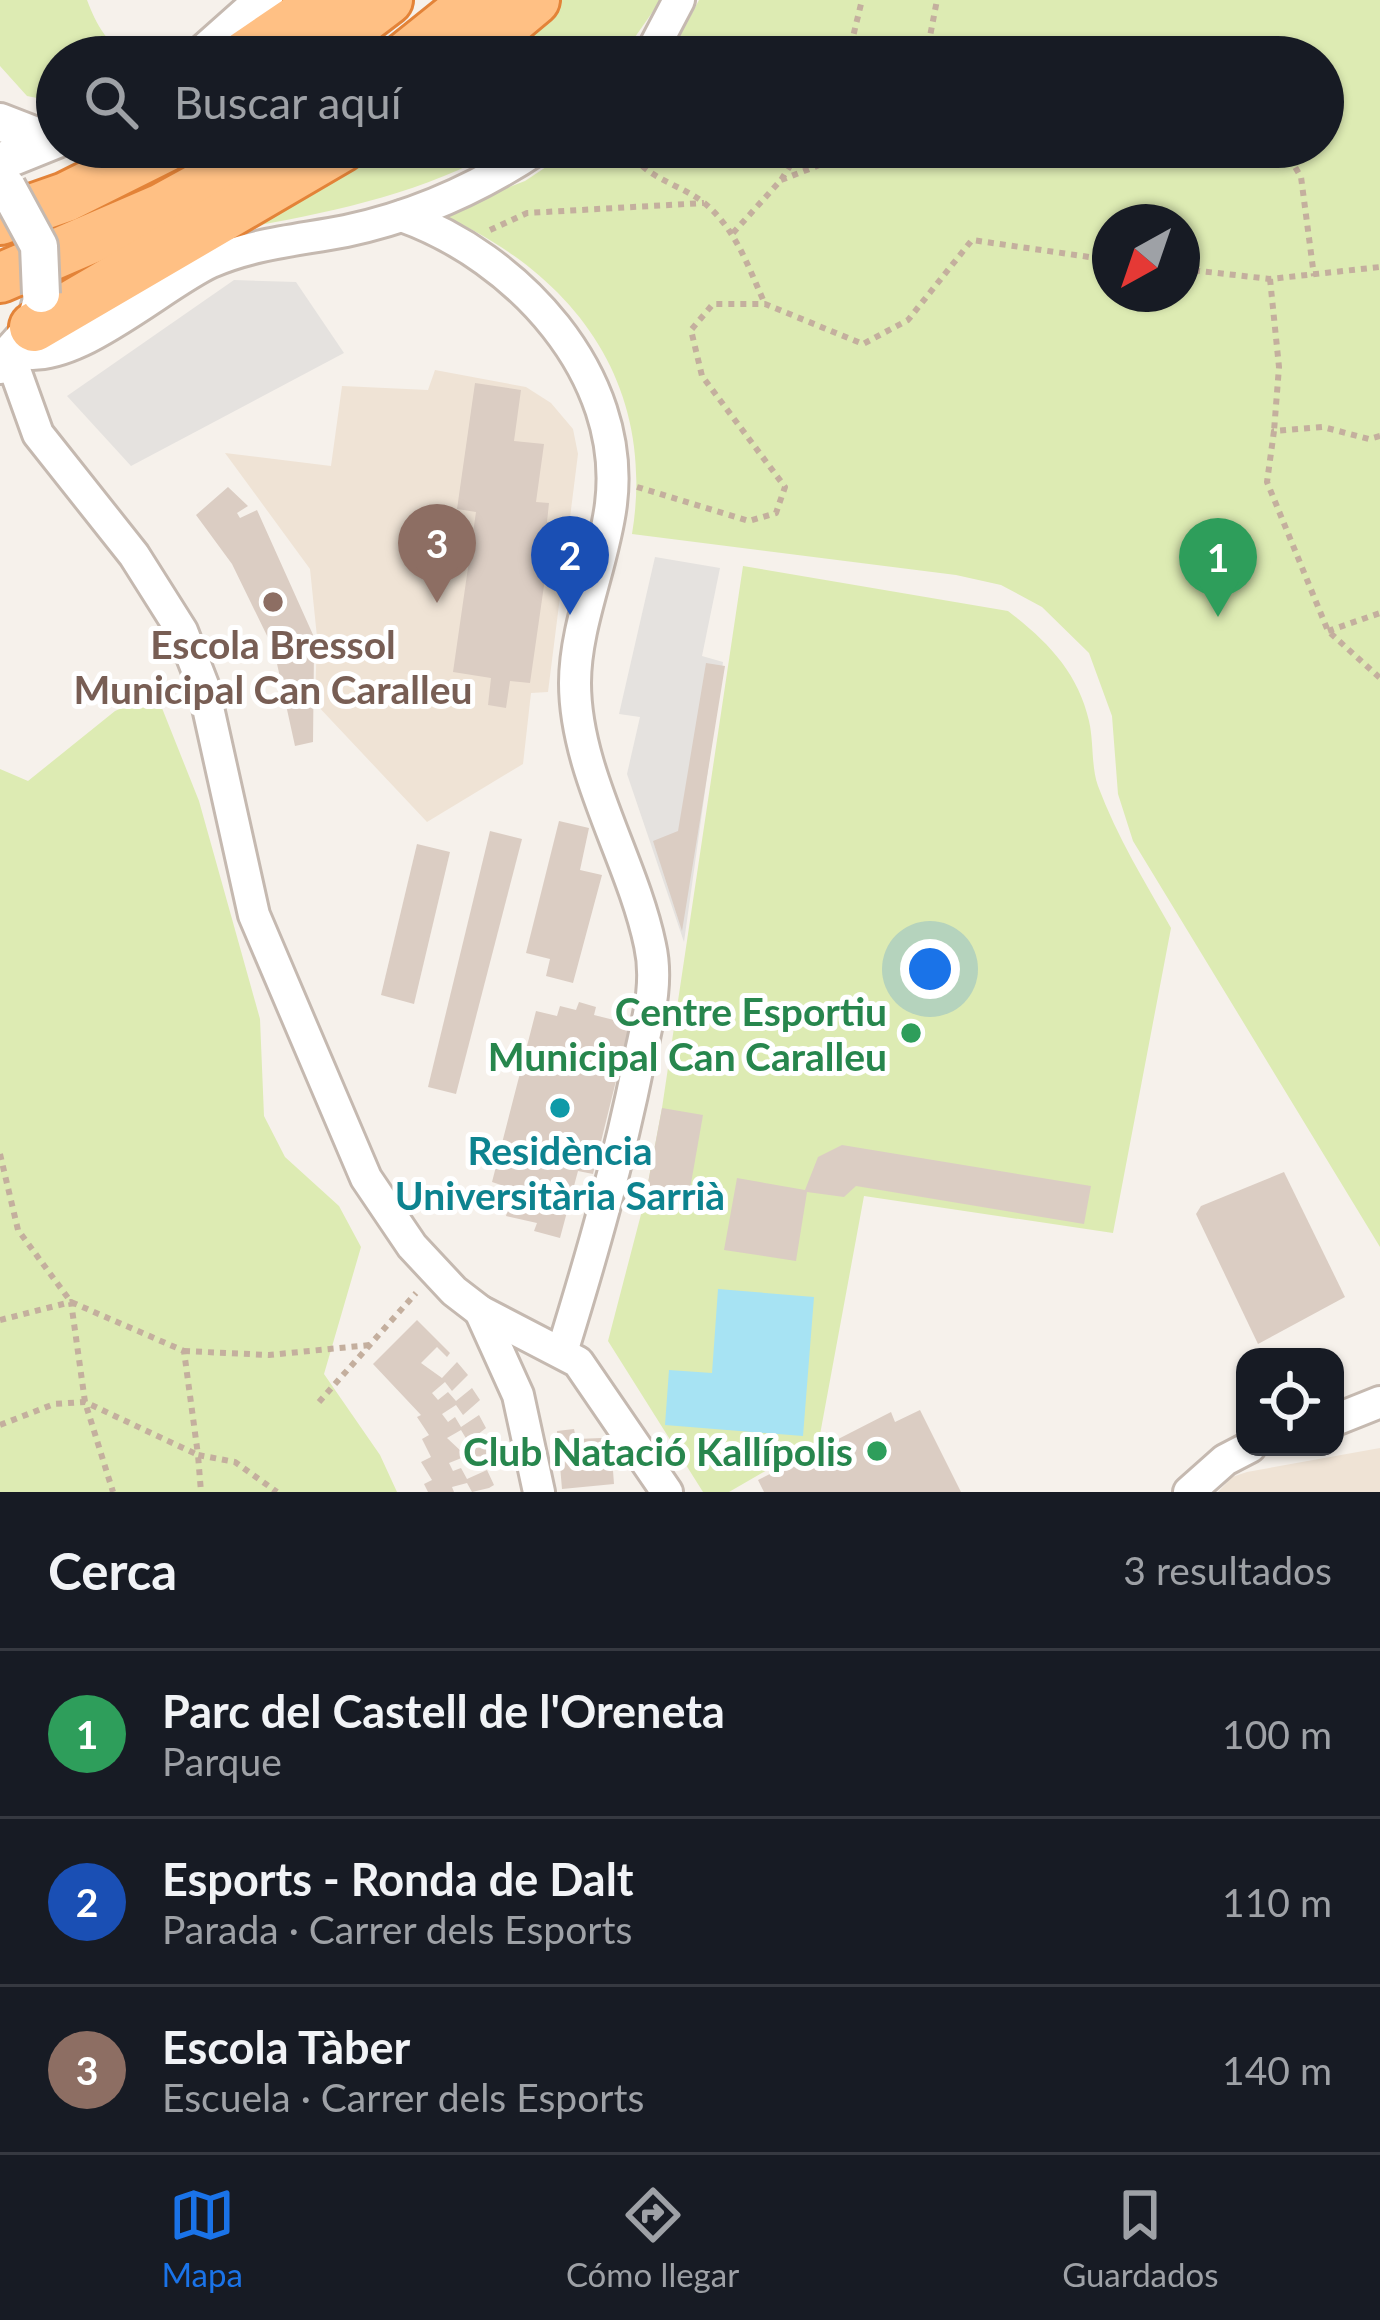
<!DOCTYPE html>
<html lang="es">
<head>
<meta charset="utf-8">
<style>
  body { margin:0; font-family:Lato,sans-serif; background:#20242c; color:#f1f3f6 }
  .controls { position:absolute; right:36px; bottom:36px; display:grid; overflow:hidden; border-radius:24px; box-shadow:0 3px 9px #0004 }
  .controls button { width:108px; height:108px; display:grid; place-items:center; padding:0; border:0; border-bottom:3px solid #363941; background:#171b24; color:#f1f3f6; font:60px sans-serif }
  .compass { position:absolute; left:1092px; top:204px; width:108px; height:108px; border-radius:50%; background:#171b24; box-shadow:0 3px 9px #0004; rotate:220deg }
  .you { position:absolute; left:930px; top:969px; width:42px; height:42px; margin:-30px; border:9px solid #fff; border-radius:50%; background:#1a73e8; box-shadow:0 0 0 18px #1a73e833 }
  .badge { display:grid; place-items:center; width:78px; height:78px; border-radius:50%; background:#1a73e8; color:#fff; font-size:39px; font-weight:700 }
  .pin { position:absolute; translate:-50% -99px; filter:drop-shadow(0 3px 6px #0008) }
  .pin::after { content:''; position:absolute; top:63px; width:42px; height:36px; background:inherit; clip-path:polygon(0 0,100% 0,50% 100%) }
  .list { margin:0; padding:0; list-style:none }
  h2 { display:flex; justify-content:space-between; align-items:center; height:156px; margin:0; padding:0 48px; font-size:51px }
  h2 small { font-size:39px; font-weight:400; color:#9ea1a6 }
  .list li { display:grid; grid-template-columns:78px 1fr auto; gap:36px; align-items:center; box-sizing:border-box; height:168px; padding:0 48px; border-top:3px solid #363941 }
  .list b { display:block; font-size:45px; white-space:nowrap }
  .list p { margin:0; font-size:39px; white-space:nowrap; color:#9ea1a6 }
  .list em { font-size:39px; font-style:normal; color:#9ea1a6 }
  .icon { flex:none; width:66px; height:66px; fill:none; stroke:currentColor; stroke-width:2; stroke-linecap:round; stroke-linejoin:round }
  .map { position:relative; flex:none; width:1380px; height:1492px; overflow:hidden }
  .search { position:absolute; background:#171b24; box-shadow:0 3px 9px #0004; left:36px; right:36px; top:36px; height:132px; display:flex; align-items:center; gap:30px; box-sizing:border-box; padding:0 42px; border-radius:66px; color:#9ea1a6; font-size:45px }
  .sheet { height:660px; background:#171b24 }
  nav { display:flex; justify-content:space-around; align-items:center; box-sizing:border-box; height:168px; border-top:3px solid #363941; background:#171b24; font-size:33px; color:#9ea1a6 }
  nav a { display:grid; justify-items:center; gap:6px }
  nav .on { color:#1a73e8 }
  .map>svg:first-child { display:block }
</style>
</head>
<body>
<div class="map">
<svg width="1380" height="1492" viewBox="0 0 1380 1492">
  <rect width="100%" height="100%" fill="#f6f1eb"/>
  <g fill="#efe3d5">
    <polygon points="435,370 526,387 551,403 573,429 578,454 548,692 531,693 523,764 427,822 315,703 317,637 310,569 225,453 331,466 342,386 428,390"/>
    <polygon points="1380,1448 1380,1492 1218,1492 1232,1477 1247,1472"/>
  </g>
  <g fill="#ddebb3" fill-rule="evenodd">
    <path d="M0,0H87C96,24 109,49 134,57H57V102L27,96L0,66Z"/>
    <polygon points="545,0 661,0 621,57 479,57"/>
    <path d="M699,0H1380V1247L1133,841L1118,794L1112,716L1089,653L1042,607L1001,585L956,575L632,534C657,383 573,272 439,214L525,181L576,147H1323V57H669ZM1110,222H1182V294H1110Z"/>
    <path d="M364,147H503C416,198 322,213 224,232Z"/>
    <path d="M743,566L1008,611C1047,641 1078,672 1089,721C1094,743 1091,766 1098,786C1117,837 1145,882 1171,928L1113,1233L864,1196L819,1440L729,1492H703L608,1341L645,1199L662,1108Z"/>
    <polygon points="156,693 199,801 260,1019 264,1116 285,1157 339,1206 361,1247 324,1374 380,1455 397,1492 0,1492 0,769 28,781 115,711"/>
  </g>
  <g fill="#e5e2df">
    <polygon points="234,280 296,282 344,353 131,466 67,396"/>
    <polygon points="655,557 720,568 702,656 723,662 684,942 627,774 640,717 619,714"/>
  </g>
  <polygon fill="#a7e3f3" points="718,1289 814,1297 803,1436 665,1425 669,1370 712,1373"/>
  <g fill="#dbcdc3">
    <polygon points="475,383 521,390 514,441 544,444 536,502 549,503 547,522 553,523 530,683 510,681 506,708 488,705 491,678 453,672 476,512 457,509"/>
    <polygon points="228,487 248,506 237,513 240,518 257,510 314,637 296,647 314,649 313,742 295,746 274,650 232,564 196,515"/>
    <polygon points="706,663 725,666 682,931 653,841 678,831"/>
    <polygon points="559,821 589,828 580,870 602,875 573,983 546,976 550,959 526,953"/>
    <polygon points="490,831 522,839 456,1094 428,1087"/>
    <polygon points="417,844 450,852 414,1004 381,995"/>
    <polygon points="579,1002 596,1007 594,1015 630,1024 593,1174 578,1171 560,1238 534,1231 537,1223 506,1216 513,1189 492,1182 536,1011 557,1016 560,1006 576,1010"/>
    <polygon points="662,1108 703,1115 687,1206 645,1199"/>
    <polygon points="842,1145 1091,1186 1084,1224 856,1186 844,1197 807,1192 796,1261 724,1250 737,1178 805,1190 818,1157"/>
    <polygon points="1284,1172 1345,1297 1258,1344 1196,1214 1201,1206"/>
    <polygon points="417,1320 450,1353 447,1357 437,1347 421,1363 442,1378 457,1362 468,1375 452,1391 445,1382 432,1393 438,1400 448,1392 456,1401 472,1388 480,1400 463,1415 456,1405 442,1414 448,1422 455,1417 461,1427 479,1415 486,1428 477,1435 467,1440 461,1430 447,1438 463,1453 482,1443 490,1456 470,1467 464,1457 449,1463 453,1471 461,1468 467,1479 487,1470 494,1485 489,1488 472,1492 467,1483 452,1487 454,1492 428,1492 424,1484 432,1480 421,1462 431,1457 422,1439 429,1435 417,1417 421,1415 373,1364"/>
    <polygon points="920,1410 961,1492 764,1492 758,1480 891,1412 895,1422"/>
    <polygon points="574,1429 576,1439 602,1438 603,1456 612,1457 614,1484 562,1489 557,1431"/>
  </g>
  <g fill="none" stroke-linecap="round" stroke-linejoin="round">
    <defs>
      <g id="minor">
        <polyline points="649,57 679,0"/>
        <path d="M402,216C517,257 627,374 611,504C604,563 575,624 575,683C575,772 632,859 650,945C659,985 647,1022 639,1061C619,1161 592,1255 562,1352"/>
        <path d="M15,351C69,371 159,286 211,262C255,243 300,240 346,231C417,216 481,187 540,147"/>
        <polyline points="10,356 38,434 134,555 182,631 203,685 254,915 366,1178 412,1246 454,1291 480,1311 578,1362 667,1492"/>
        <polyline points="480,1311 518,1395 539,1492"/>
        <polyline points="1335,1420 1380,1402"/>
        <polyline points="1189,1492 1225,1460 1250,1447"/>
      </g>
      <g id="tertiary">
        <polyline points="200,57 264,0"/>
        <polyline points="0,122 49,141"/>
        <polyline points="0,162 57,139"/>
        <polyline points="0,365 34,327 41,303"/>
      </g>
      <g id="trunk">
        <polyline points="242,57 326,0"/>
        <polyline points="313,57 388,0"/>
        <polyline points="405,57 476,0"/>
        <polyline points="467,57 535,0"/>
        <polyline points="0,220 66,197 166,147"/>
        <polyline points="0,278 162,208 273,147"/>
        <polyline points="34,327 342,147"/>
      </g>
    </defs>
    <use href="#minor" stroke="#c5b9b0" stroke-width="36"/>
    <use href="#tertiary" stroke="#c5b9b0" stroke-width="42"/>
    <use href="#trunk" stroke="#e38338" stroke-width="54"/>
    <g stroke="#c4af9e" stroke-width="6" stroke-dasharray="6 6" stroke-linecap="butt">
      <polyline points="1228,41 1229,57"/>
      <polyline points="848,57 862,0"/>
      <polyline points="926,57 937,0"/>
      <polyline points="981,57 1004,51 1052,55"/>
      <path d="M628,147C644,181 683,183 709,207C738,234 749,269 765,304"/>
      <polyline points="1283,147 1301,177 1314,276"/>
      <polyline points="781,180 866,147"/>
      <polyline points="490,230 527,213 704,203"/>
      <polyline points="733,233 781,180 802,147"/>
      <polyline points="1182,269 1270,279 1380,267"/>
      <polyline points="1270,279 1279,367 1274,431"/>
      <polyline points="1380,436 1369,439 1323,427 1274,431 1267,482 1328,631 1380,678"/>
      <polyline points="637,487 749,521 776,513 785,487 702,376 691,330 713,304 765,304 863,344 908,320 972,240 1110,260"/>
      <polyline points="1328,631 1380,613"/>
      <polyline points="0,1154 18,1230 71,1302 184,1351 198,1455 235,1462 277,1492"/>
      <polyline points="0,1320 71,1302 85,1402 113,1492"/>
      <polyline points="184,1351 269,1355 370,1345"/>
      <polyline points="319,1402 416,1293"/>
      <polyline points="0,1425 54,1404 85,1402 198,1455 201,1492"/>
    </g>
    <use href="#minor" stroke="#fff" stroke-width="30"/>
    <use href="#tertiary" stroke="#fff" stroke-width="36"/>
    <use href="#trunk" stroke="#ffc084" stroke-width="48"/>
    <defs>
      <polyline id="tertiary-bridge" points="7,187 39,246 41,294"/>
    </defs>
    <use href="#tertiary-bridge" stroke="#c5b9b0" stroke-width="42" stroke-linecap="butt"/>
    <use href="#tertiary-bridge" stroke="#fff" stroke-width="36"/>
  </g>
  <circle fill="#8d6e63" stroke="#fff" stroke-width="4.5" cx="273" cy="602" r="12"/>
  <g fill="#2e9e5b" stroke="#fff" stroke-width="4.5">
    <circle cx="911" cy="1033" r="12"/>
    <circle cx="877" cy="1451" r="12"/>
  </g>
  <circle fill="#0f9aa8" stroke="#fff" stroke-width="4.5" cx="560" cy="1108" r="12"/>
  <g text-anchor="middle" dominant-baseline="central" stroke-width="10" stroke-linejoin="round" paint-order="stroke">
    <g font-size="39" font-weight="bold" fill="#785e54" stroke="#fff">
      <text x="273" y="644">Escola Bressol<tspan x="273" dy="45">Municipal Can Caralleu</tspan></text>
    </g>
    <g font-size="39" font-weight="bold" fill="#27864d" stroke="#fff" text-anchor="end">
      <text x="887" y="1011">Centre Esportiu<tspan x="887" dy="45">Municipal Can Caralleu</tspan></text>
      <text x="853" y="1451">Club Natació Kallípolis</text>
    </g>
    <g font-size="39" font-weight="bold" fill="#0d838f" stroke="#fff">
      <text x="560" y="1150">Residència<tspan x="560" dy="45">Universitària Sarrià</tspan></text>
    </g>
  </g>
</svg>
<div class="controls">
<button><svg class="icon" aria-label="locate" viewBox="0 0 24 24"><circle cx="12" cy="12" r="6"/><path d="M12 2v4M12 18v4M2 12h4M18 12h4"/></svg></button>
</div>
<svg class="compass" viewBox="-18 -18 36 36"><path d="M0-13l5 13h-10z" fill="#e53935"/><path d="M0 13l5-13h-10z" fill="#9ea1a6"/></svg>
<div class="you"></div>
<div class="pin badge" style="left:1218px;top:617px;background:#2e9e5b">1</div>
<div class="pin badge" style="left:570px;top:615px;background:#1a4fb4">2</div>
<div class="pin badge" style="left:437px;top:603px;background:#8d6e63">3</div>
<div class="search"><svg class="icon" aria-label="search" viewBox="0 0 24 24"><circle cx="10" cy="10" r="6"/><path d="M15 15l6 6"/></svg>Buscar aquí</div>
</div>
<section class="sheet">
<h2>Cerca<small>3 resultados</small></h2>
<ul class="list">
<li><span class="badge" style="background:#2e9e5b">1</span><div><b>Parc del Castell de l'Oreneta</b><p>Parque</p></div><em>100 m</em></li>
<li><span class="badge" style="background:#1a4fb4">2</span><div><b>Esports - Ronda de Dalt</b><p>Parada · Carrer dels Esports</p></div><em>110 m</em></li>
<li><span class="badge" style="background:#8d6e63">3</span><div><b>Escola Tàber</b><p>Escuela · Carrer dels Esports</p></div><em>140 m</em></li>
</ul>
</section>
<nav>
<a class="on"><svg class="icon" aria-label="map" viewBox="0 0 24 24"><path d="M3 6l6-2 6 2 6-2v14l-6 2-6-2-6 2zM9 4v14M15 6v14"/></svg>Mapa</a>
<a><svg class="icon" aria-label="directions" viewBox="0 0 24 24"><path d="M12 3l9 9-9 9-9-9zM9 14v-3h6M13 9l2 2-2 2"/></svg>Cómo llegar</a>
<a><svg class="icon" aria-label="saved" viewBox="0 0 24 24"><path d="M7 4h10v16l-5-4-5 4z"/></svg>Guardados</a>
</nav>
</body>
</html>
